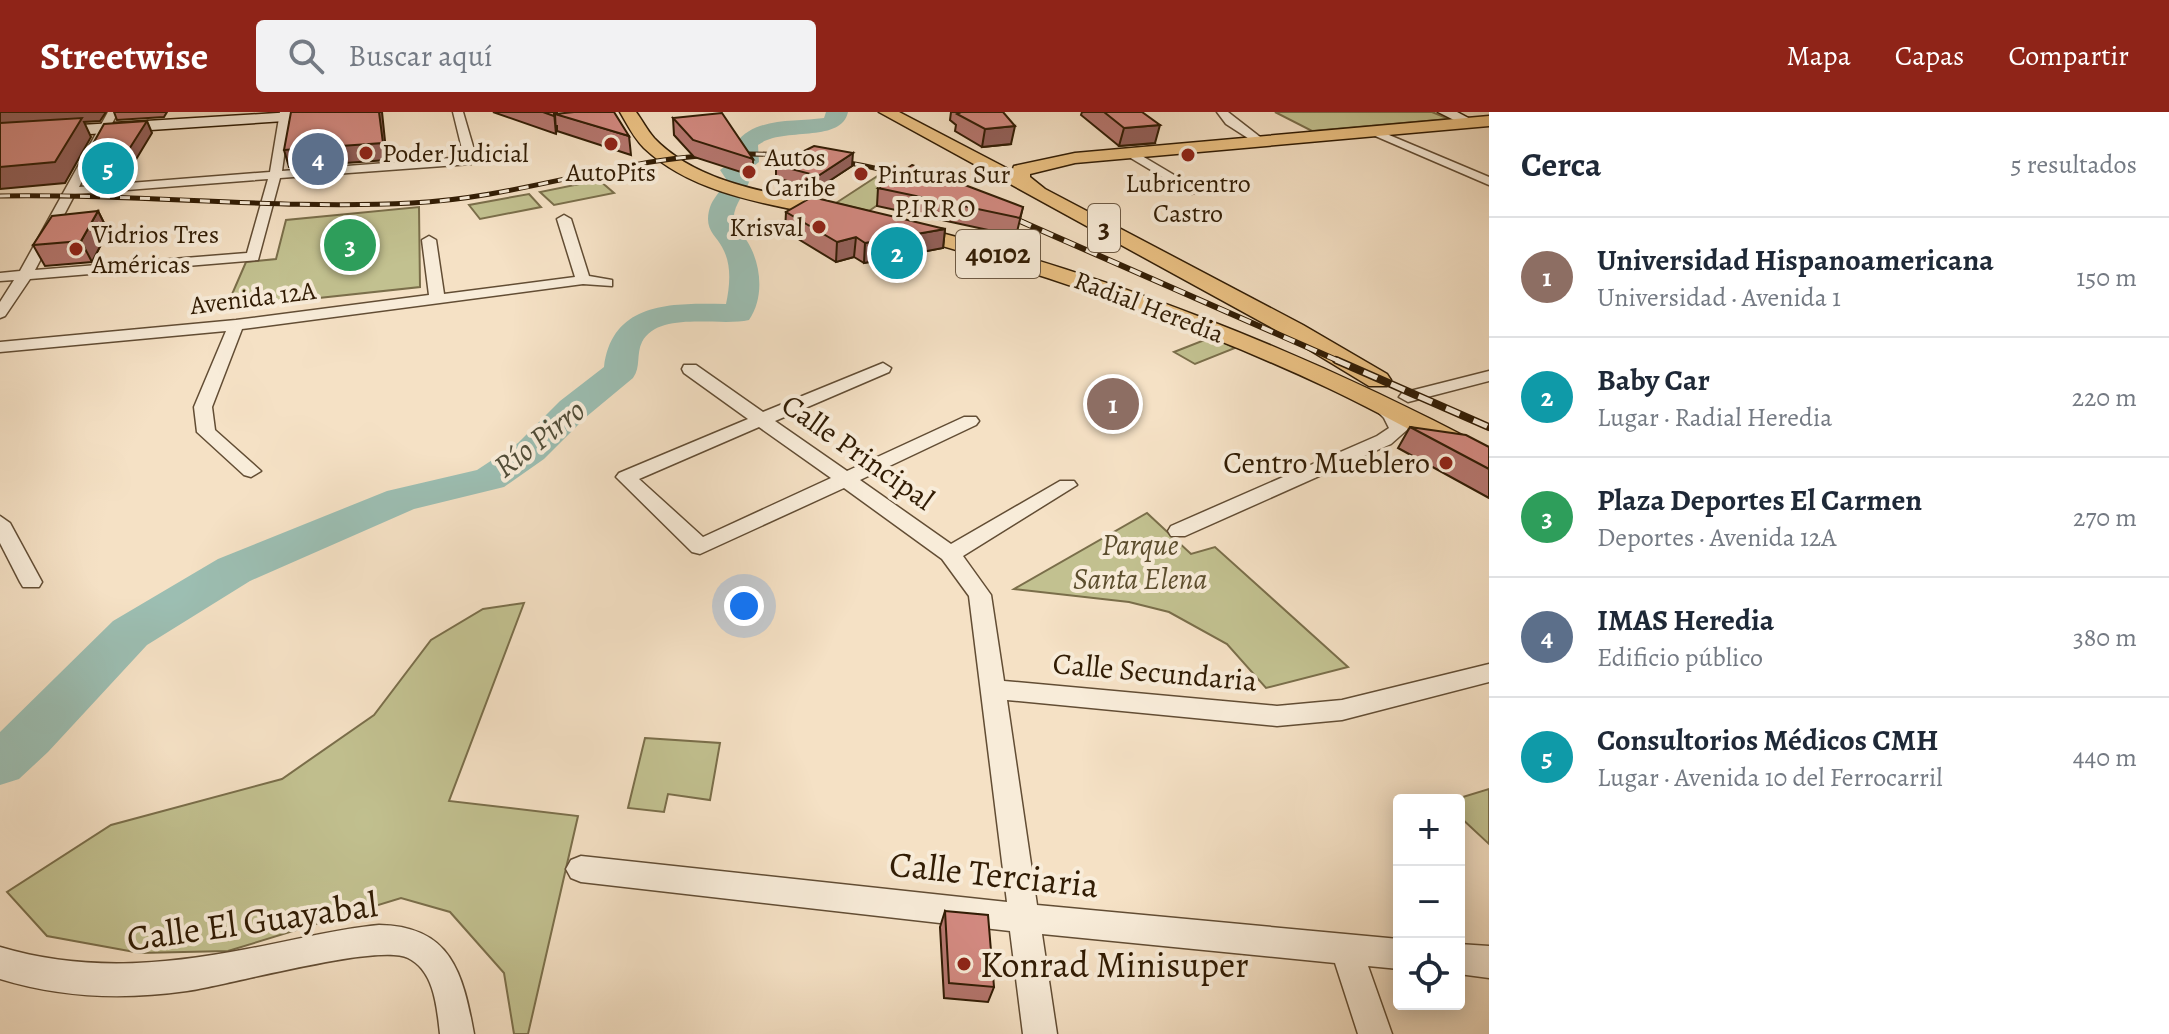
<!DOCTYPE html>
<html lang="es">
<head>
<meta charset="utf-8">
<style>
  body { margin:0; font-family:Alegreya,serif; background:#f2f2f3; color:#1f2937 }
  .controls { position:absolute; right:24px; bottom:24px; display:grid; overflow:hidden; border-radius:8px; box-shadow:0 4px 20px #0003 }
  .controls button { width:72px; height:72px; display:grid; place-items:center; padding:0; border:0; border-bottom:2px solid #e0e1e3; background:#fff; color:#1f2937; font:40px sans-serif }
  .you { position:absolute; left:744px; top:494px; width:28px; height:28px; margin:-20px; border:6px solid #fff; border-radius:50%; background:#1a73e8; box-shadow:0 0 0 12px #1a73e833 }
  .badge { display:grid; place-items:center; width:52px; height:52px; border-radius:50%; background:#8f2418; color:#fff; font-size:26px; font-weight:700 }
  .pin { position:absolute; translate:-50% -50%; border:4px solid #fff; box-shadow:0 2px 8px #0006 }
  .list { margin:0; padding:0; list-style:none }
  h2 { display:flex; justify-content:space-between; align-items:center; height:104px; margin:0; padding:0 32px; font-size:34px }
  h2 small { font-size:26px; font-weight:400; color:#747a83 }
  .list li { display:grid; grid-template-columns:52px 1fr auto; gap:24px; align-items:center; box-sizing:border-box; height:120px; padding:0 32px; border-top:2px solid #e0e1e3 }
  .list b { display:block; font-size:30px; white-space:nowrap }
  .list p { margin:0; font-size:26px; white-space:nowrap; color:#747a83 }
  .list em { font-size:26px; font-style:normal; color:#747a83 }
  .icon { flex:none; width:44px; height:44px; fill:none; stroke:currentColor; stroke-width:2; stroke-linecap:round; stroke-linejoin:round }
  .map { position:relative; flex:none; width:1489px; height:922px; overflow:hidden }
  header { display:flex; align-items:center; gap:48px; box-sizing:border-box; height:112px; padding:0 40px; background:#8f2418; color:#fff }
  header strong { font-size:38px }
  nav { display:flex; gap:44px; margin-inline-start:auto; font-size:28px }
  .search { width:560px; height:72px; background:#f2f2f3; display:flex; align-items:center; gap:20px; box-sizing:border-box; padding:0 28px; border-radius:8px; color:#747a83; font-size:30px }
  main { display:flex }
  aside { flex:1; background:#fff }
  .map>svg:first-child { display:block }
</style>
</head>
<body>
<header>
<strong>Streetwise</strong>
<div class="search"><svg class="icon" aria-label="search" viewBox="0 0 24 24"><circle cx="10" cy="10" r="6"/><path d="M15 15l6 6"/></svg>Buscar aquí</div>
<nav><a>Mapa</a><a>Capas</a><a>Compartir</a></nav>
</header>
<main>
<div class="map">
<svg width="1489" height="922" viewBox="0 0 1489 922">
  <rect width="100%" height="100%" fill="#f5e1c5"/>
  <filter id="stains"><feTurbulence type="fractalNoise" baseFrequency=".0025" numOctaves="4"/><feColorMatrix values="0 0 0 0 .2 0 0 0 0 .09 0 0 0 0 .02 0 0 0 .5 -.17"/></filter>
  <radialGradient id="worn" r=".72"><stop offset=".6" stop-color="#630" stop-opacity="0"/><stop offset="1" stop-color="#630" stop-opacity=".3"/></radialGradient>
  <g fill="#c2c190" stroke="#7a6e4a" stroke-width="2">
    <polygon points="1275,0 1432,0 1449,7 1312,19"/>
    <polygon points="885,59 912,69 869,99 836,91"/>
    <polygon points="599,68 614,81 554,93 540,80"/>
    <polygon points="529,82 541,95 480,107 469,93"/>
    <polygon points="419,95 420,175 226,196 246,150 276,147 286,108"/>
    <polygon points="1212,225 1235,236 1195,252 1174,240"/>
    <polygon points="1147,401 1191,442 1215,435 1348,555 1266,576 1227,532 1169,500 1129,490 1014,477"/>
    <polygon points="524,491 449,689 578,704 528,922 514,922 504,861 450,800 401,786 228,839 140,841 47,824 7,780 111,713 282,667 374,603 431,528 483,497"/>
    <polygon points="645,626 720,631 710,688 668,682 664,700 628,696"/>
    <polygon points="1489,677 1489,732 1459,704 1459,688 1453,688"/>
  </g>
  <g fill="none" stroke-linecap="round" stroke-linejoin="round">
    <path fill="#9cbeb2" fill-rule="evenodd" d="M826,0H848C841,32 783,14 758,33L759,50L746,60L750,67C746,82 729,96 735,114C737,119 744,124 747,129C761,151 765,185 749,208C720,215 659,198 642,230C636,242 641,255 633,266L586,305L544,347L504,375L414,397L250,469L147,533L48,640L19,667L0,673V620L113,509L218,447L387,379L477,358L518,331L560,289L604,255C612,189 673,191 726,192C730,173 732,152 722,135C717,125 708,120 708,107C709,86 720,84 726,67L720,58L735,47L736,31C755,5 795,10 824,6Z"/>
    <defs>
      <g id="street">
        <path d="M108,0H118L79,75L270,60L280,0H290L282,59L464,45L453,0H463L477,48L471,52L280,66L258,148L30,167L5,204L0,206V190L14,168L0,169V161L20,159ZM268,67L247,141L35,158L75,82Z"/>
        <polygon points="1217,0 1228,0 1264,28 1254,30 1226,12"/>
        <polygon points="1370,15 1489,65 1489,73 1366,20 1365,18"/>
        <polygon points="1124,38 1132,38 1201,79 1191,82 1124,42"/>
        <polygon points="564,103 571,107 589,164 612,168 612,174 583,172 242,217 212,295 215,318 261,359 251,365 244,363 197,320 194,295 226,219 0,240 0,230 236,208 429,183 422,128 429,124 436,128 444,182 575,165 557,107"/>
        <path d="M883,251L891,256L889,260L775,309L847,359L964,305H976L979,309L976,313L860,368L951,432L1060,369H1074L1077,373L963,444L991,483L1004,569L1277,594L1342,588L1489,552V570L1342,608L1277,614L1007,588L1037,793L1399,827V857L1368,854L1392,922H1358L1335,851L1042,822L1057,922H1023L1010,819L581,770L571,766L566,757L571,748L581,744L1007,790L969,484L942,447L844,376L700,442L692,440L616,365L619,361L748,307L684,261L682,257L684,253H696L763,300ZM759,315L831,366L703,425L639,367Z"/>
        <polygon points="1489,259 1489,269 1408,290 1399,285 1402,281"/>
        <polygon points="1378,286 1398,299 1408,317 1391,332 1185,424 1171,424 1168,419 1171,414 1377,324 1389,316 1384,306 1369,291"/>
        <polygon points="0,404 10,411 42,470 39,475 23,475 20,470 0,431"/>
        <path d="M379,813C451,814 463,861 474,922H440C437,897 435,859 408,846C378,831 230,873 187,879C123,888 62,886 0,867V835C83,860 164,853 247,837C292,829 335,817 379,813Z"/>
        <polygon points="1459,832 1489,834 1489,866 1459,862"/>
      </g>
      <g id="secondary">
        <polygon points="293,0 368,0 361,4 0,28 0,18"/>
        <polygon points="1438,0 1457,0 1478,11 1476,14 1466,14"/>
      </g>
      <g id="primary">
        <path d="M620,0H636C642,8 647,18 654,26C703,77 786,82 851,98L854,102L844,108C777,93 696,85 644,36C634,26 627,12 620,0Z"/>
        <polygon points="879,0 899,0 1012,59 1014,54 1075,41 1489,4 1489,14 1075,51 1030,62 1030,65 1045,77 1303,213 1387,262 1391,268 1387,274 1369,274 1285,223"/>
        <path d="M899,110C1109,162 1297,236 1489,337V358L1479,355C1429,328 1379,300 1328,276C1187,210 1041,160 892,120L889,116Z"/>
      </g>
    </defs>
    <use href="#street" stroke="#624d34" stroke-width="3"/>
    <use href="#secondary" stroke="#311c04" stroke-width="3"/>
    <use href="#primary" stroke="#311c04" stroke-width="3"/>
    <use href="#street" fill="#f8ecd9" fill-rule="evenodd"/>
    <use href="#secondary" fill="#f8ecd9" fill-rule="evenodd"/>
    <use href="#primary" fill="#eac082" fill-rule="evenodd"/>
    <defs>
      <g id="rail-far2">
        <path d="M0,84C137,81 275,98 412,91C496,87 574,62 657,49C746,35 834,42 920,68"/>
        <polyline points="1002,101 1025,111"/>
      </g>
      <polyline id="rail-far1" points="1020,109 1341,250"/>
      <polyline id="rail" points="1336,248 1489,315"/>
    </defs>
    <use href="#rail-far2" stroke="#311c04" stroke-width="5"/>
    <use href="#rail-far1" stroke="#311c04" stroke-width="6"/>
    <use href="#rail" stroke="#311c04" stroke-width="8"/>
    <use href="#rail-far2" stroke="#f8ecd9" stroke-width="3" stroke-dasharray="10" stroke-linecap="butt"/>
    <use href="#rail-far1" stroke="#f8ecd9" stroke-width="4" stroke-dasharray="12" stroke-linecap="butt"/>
    <use href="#rail" stroke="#f8ecd9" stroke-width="5" stroke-dasharray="15" stroke-linecap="butt"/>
  </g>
  <g fill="#b5766e" stroke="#311c04" stroke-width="2">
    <polygon points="114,0 167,0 164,5 117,8"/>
    <polygon points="493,0 557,0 557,2 629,24 631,43 557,19 557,13 556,22"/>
    <polygon points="951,0 1003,0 1011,32 982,35 955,19 956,13 950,8"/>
    <polygon points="1082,0 1142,0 1155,31 1119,34 1081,3"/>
    <polygon points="673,6 753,47 753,64 694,45 674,23"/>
    <polygon points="776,53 852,54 817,77 776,66"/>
    <polygon points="878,76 1023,95 1016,124 877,94"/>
    <polygon points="98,99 108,119 92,150 45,154 33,133"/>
    <polygon points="786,100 945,117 943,136 864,151 854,145 836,150 785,119"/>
    <polygon points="1410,315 1489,335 1489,386 1398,336"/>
    <polygon points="945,799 994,875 988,890 944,886 940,815"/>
  </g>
  <g fill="#93605a" stroke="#311c04" stroke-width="2">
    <polygon points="0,0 106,0 100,9 84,10 91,25 65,71 0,77"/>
    <polygon points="379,0 382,0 387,48 289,55 284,38"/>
    <polygon points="554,0 557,0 557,2 555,2 556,22"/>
    <polygon points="147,9 152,21 132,54 91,59 85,46"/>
    <polygon points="1160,13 1155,31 1119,34 1124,16"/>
    <polygon points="1015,14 1011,32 982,35 985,17"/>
    <polygon points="853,41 852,54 817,77 818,64"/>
    <polygon points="98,99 108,119 92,150 81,129"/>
    <polygon points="945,117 943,136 864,151 865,131"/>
    <polygon points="856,125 854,145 836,150 837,130"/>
  </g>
  <g fill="#d28980" stroke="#311c04" stroke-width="2">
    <polygon points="291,0 379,0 383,31 284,38"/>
    <polygon points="543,0 554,0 554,4"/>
    <polygon points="574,0 614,0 629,24 555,2"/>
    <polygon points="961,0 1003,0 1015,14 985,17 957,2"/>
    <polygon points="1104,0 1142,0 1160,13 1124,16"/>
    <polygon points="722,1 753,47 693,28 673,6"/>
    <polygon points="82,6 55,50 0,55 0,11"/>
    <polygon points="147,9 126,42 85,46 104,12"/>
    <polygon points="814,34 853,41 818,64 776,53"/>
    <polygon points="912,53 1023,95 1020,106 878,76"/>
    <polygon points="812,85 945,117 865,131 856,125 837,130 786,100"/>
    <polygon points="98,99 81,129 33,133 52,104"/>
    <polygon points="1410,315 1466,323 1489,335 1489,357"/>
    <polygon points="945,799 988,803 994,875 949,871"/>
  </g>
  <g fill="#8f2418" stroke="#f8ecd9" stroke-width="3">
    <circle cx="611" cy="32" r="8"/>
    <circle cx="366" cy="41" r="8"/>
    <circle cx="1188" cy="43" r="8"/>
    <circle cx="749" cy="60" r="8"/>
    <circle cx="861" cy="62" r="8"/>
    <circle cx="819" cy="115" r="8"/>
    <circle cx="76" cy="137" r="8"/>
    <circle cx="1446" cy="351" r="8"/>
    <circle cx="964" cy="852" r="8"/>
  </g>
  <g text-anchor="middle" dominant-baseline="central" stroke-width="8" stroke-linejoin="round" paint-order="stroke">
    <g font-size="26" fill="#311c04" stroke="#f8ecd9" text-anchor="start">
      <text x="382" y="41">Poder Judicial</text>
      <text x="765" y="45">Autos<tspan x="765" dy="30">Caribe</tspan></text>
      <text x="611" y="60" text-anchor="middle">AutoPits</text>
      <text x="877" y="62">Pinturas Sur</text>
      <text x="1188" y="71" text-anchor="middle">Lubricentro<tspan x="1188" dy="30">Castro</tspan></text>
      <text x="803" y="115" text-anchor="end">Krisval</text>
      <text x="92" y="122">Vidrios Tres<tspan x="92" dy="30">Américas</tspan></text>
    </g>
    <g font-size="26" letter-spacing="2" fill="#311c04" stroke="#f8ecd9">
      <text x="936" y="96">PIRRO</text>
    </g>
    <g font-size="26" fill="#311c04" stroke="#f8ecd9">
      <text transform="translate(253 186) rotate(-7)">Avenida 12A</text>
      <text transform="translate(1149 195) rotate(21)">Radial Heredia</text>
    </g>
    <g fill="#f8ecd9" stroke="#6d5a44" stroke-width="2">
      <rect x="1088" y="92" width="32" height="48" rx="6"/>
      <rect x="956" y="118" width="84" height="48" rx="6"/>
    </g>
    <g font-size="28" font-weight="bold" fill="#311c04">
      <text x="1104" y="116">3</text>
      <text x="998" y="142">40102</text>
    </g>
    <g font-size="30" fill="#311c04" stroke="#f8ecd9">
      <text transform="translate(858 340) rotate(35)">Calle Principal</text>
      <text transform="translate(1155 560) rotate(5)">Calle Secundaria</text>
    </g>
    <g font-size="30" fill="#311c04" stroke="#f8ecd9" text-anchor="end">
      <text x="1430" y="351">Centro Mueblero</text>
    </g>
    <g font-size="30" font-style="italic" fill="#5c4e2e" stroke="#f8ecd9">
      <text x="1140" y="433">Parque<tspan x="1140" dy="34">Santa Elena</tspan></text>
    </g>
    <g font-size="32" font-style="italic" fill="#514d38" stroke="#f8ecd9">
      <text transform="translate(539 326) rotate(-38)">Río Pirro</text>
    </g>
    <g font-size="36" fill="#311c04" stroke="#f8ecd9">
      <text transform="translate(994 762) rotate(6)">Calle Terciaria</text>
      <text transform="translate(252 809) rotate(-8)">Calle El Guayabal</text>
    </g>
    <g font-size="36" fill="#311c04" stroke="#f8ecd9" text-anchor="start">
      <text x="980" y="852">Konrad Minisuper</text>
    </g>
  </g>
  <rect width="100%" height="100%" filter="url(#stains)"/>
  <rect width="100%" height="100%" fill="url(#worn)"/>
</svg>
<div class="controls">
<button>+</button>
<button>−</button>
<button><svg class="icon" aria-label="locate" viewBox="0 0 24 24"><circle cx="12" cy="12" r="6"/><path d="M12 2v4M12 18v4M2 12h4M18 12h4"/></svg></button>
</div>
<div class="you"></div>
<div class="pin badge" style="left:1113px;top:292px;background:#8d6e63">1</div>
<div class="pin badge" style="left:897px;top:141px;background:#0f9aa8">2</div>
<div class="pin badge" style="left:350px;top:133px;background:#2e9e5b">3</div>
<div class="pin badge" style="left:318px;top:47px;background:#5c6f8a">4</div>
<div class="pin badge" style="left:108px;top:56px;background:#0f9aa8">5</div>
</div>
<aside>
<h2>Cerca<small>5 resultados</small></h2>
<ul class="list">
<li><span class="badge" style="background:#8d6e63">1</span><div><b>Universidad Hispanoamericana</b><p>Universidad · Avenida 1</p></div><em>150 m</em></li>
<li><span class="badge" style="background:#0f9aa8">2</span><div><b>Baby Car</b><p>Lugar · Radial Heredia</p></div><em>220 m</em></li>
<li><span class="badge" style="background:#2e9e5b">3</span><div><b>Plaza Deportes El Carmen</b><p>Deportes · Avenida 12A</p></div><em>270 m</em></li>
<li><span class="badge" style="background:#5c6f8a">4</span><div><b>IMAS Heredia</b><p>Edificio público</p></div><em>380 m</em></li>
<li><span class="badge" style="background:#0f9aa8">5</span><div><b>Consultorios Médicos CMH</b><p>Lugar · Avenida 10 del Ferrocarril</p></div><em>440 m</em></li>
</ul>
</aside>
</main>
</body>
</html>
